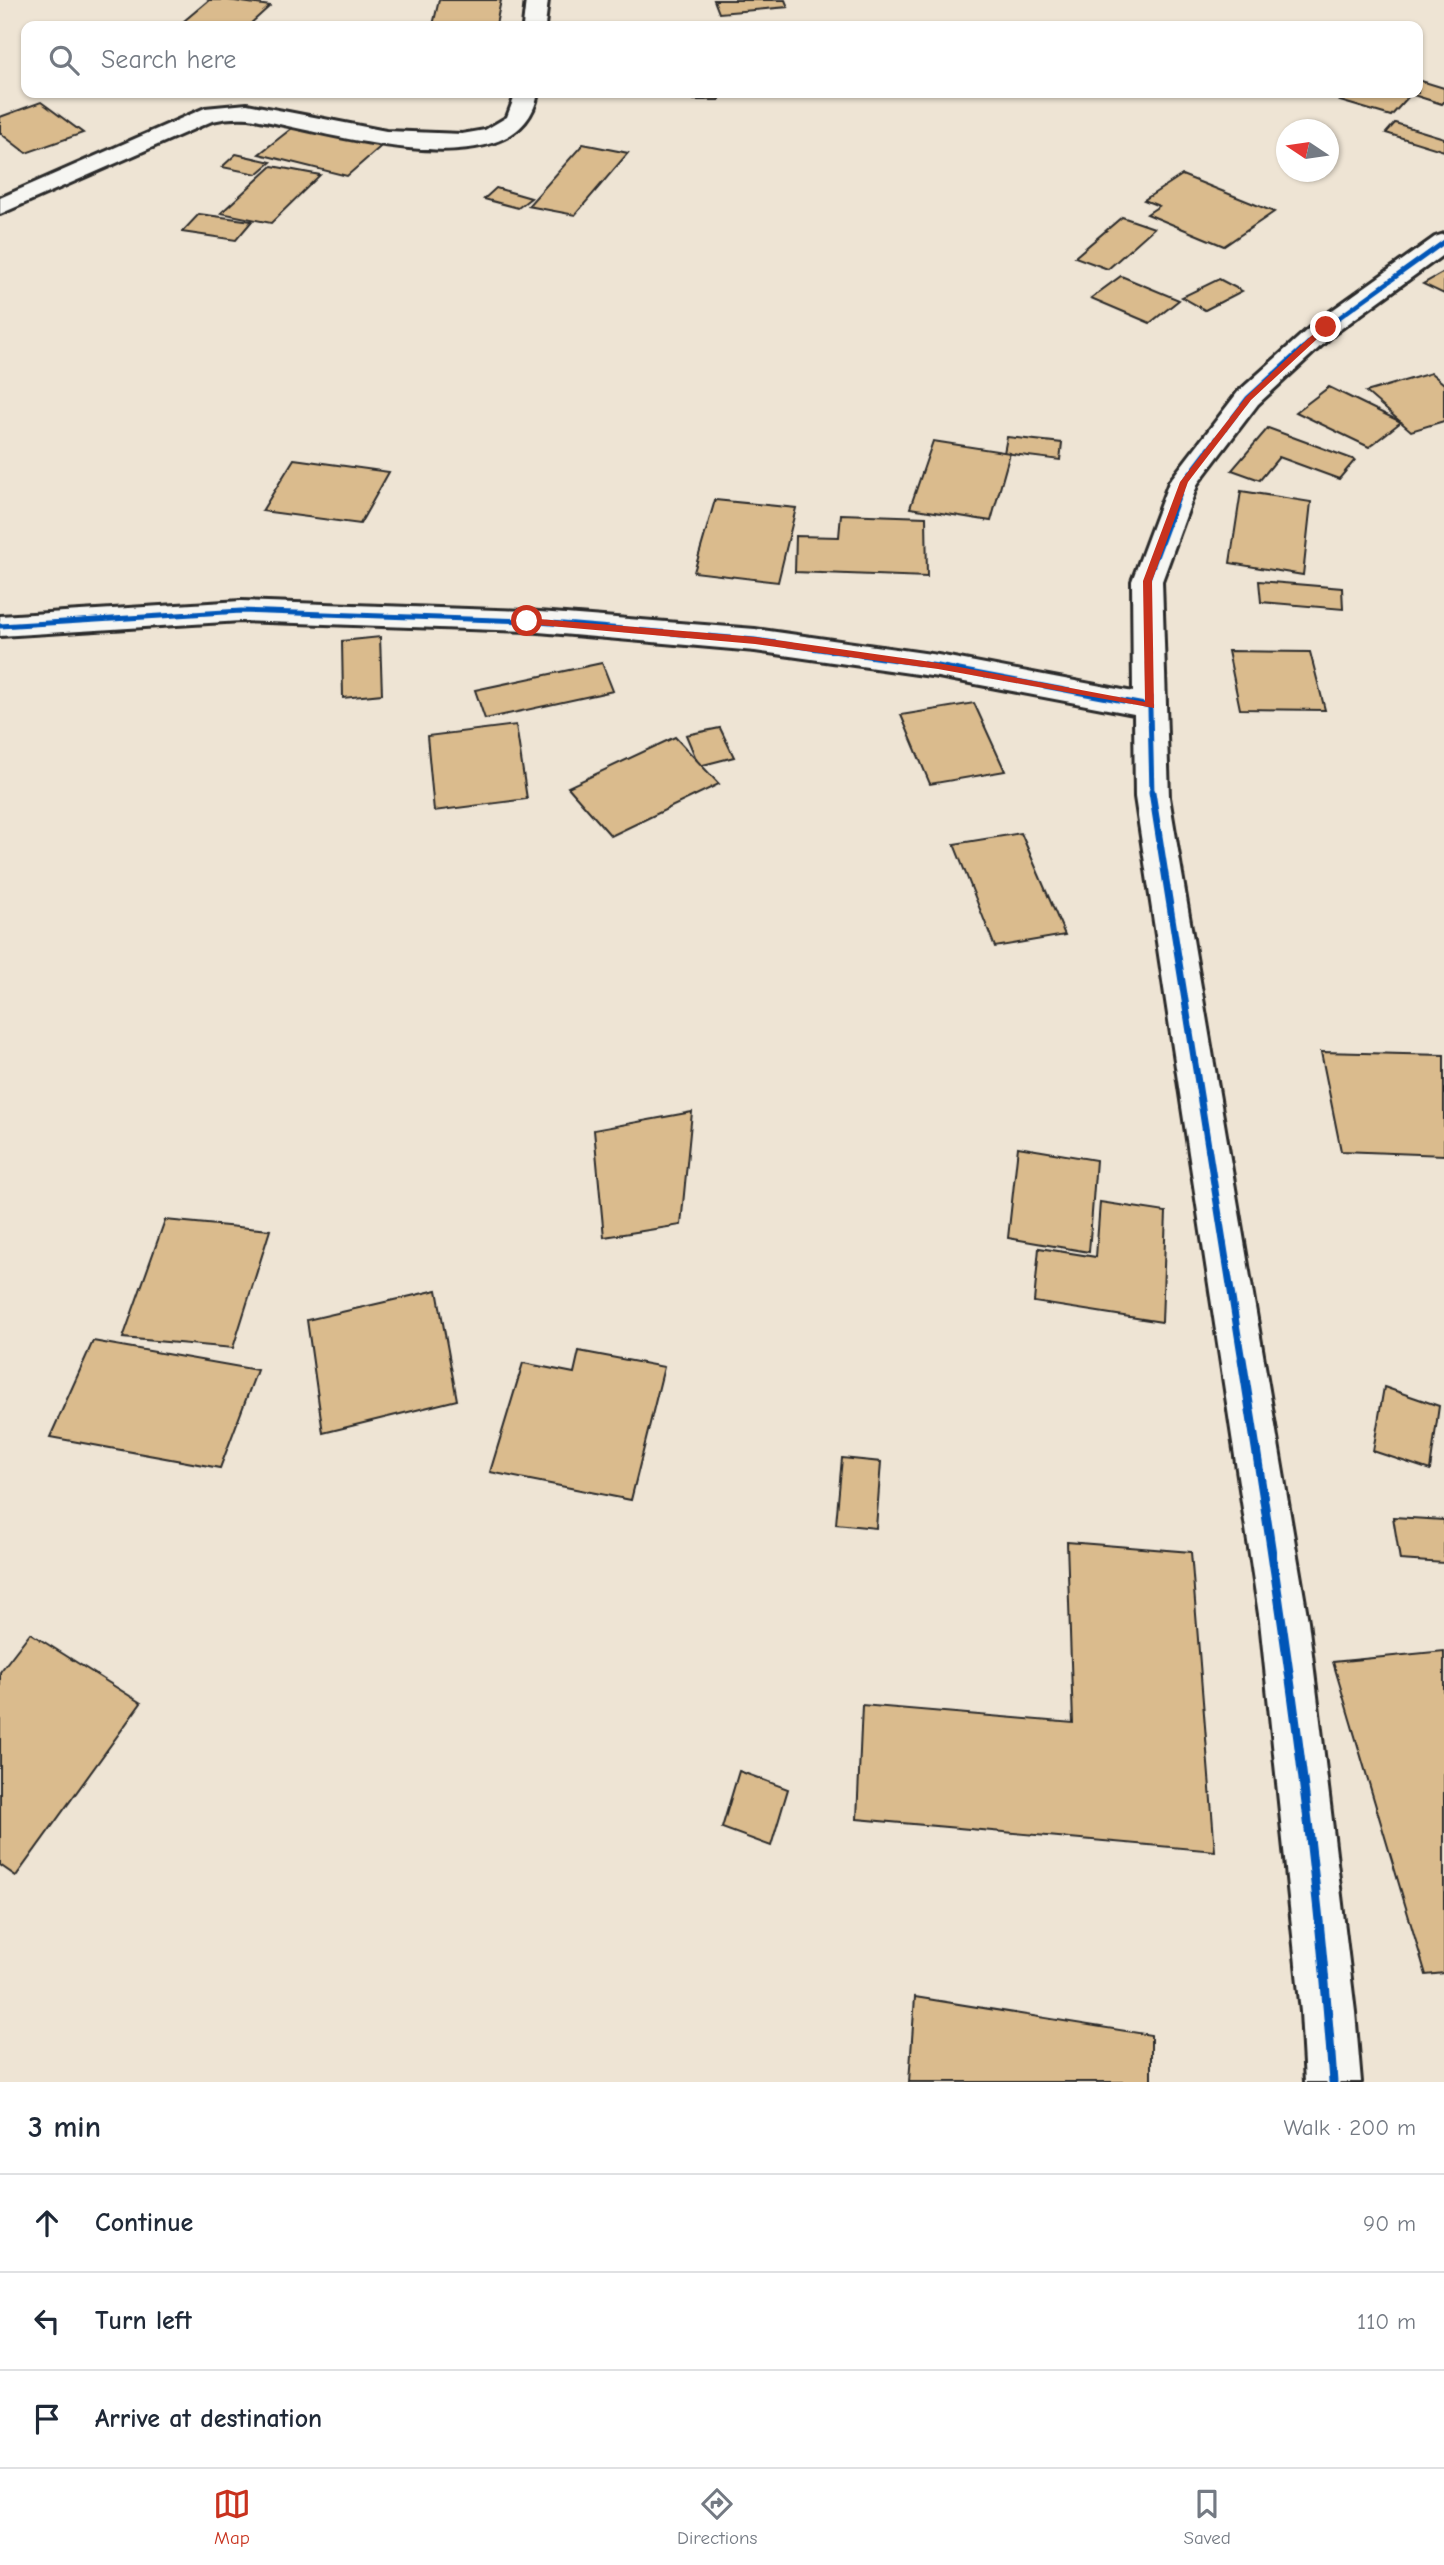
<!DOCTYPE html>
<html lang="en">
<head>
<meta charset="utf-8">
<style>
  body { margin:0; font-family:"Comic Neue",sans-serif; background:#f6f6f7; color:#1f2937 }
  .compass { position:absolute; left:1276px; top:119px; width:63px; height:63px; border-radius:50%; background:#fff; box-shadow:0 2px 5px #0004; rotate:283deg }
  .stop { position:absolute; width:21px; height:21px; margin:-16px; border:5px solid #c8321e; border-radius:50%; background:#fff }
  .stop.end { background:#c8321e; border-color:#fff; box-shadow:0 2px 7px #0008 }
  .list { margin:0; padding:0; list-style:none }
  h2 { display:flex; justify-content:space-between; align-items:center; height:91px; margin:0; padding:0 28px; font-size:30px }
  h2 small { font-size:23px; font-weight:400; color:#747a83 }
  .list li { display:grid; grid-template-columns:46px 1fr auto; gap:21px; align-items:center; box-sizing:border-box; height:98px; padding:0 28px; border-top:2px solid #e0e1e3 }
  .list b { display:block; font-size:26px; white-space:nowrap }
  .list em { font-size:23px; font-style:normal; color:#747a83 }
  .icon { flex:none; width:38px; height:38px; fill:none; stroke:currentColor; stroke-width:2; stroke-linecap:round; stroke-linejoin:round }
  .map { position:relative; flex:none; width:1444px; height:2082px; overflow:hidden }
  .search { position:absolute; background:#fff; box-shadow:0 2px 5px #0004; left:21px; right:21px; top:21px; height:77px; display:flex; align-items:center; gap:18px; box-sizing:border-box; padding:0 24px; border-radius:14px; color:#747a83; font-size:26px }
  .sheet { height:385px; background:#fff }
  nav { display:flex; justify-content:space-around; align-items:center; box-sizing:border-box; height:98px; border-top:2px solid #e0e1e3; background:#fff; font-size:19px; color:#747a83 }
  nav a { display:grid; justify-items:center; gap:4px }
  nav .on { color:#c8321e }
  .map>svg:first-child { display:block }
</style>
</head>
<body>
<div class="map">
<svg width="1444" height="2082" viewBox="0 0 1444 2082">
  <rect width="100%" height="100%" fill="#eee4d4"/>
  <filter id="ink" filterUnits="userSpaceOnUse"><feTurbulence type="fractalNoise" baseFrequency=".0143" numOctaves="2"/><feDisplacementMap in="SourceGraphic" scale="14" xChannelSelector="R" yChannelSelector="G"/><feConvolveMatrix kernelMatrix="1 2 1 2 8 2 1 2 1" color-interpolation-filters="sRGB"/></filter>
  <g filter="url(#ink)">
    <g fill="#dabb8d" stroke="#2b2b2b" stroke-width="2">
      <polygon points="209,0 228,0 270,6 248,26 178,26"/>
      <polygon points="439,0 501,0 496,25 433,25"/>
      <polygon points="714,0 785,0 788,7 719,13"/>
      <polygon points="1418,80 1444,88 1444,102 1442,104 1407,93 1418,93"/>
      <rect x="694" y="93" width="25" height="7"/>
      <polygon points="1348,93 1401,93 1410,95 1391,116 1340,101"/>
      <polygon points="41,102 83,133 26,153 0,133 0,117"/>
      <polygon points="301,121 387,141 347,176 259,154"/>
      <polygon points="1395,123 1444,138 1444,151 1386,133"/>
      <polygon points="583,144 628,153 575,215 528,206"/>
      <polygon points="236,154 271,162 257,174 222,167"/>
      <polygon points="272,166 320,175 271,223 221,213"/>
      <polygon points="1182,175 1274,212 1224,246 1147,214 1159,206 1144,200"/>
      <polygon points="496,188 531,198 518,208 484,199"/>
      <polygon points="199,214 252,221 236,240 182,232"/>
      <polygon points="1122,217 1154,228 1108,269 1075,257"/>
      <polygon points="1444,272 1444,294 1423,284"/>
      <polygon points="1121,276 1179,300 1150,323 1091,298"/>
      <polygon points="1219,279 1242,291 1205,310 1182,297"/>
      <polygon points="1431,373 1444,384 1444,421 1411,431 1366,392"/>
      <polygon points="1329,387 1401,422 1369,447 1296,412"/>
      <polygon points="1268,428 1355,460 1339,479 1279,457 1260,480 1232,470"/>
      <polygon points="1007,437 1062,443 1060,460 1004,453"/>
      <polygon points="933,441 1010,453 991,521 910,508"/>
      <polygon points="294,459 389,472 360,524 262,511"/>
      <polygon points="1241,491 1311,502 1303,575 1230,563"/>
      <polygon points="715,500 796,508 778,582 694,572"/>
      <polygon points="841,514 926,517 927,577 795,572 796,536 839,537"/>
      <polygon points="1259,581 1342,588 1343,609 1261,602"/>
      <polygon points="380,637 382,694 343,698 342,641"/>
      <polygon points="1228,651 1310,652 1325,710 1240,709"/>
      <polygon points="602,663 613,691 485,719 475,690"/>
      <polygon points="974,703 1005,771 930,784 901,715"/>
      <polygon points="516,725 527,799 434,811 427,736"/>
      <polygon points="720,728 734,757 699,766 686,735"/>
      <polygon points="675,737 719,784 611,836 568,787"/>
      <polygon points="1021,833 1065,935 995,947 954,844"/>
      <polygon points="1321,1052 1444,1055 1444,1155 1341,1151"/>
      <polygon points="692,1112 681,1225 604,1237 594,1130"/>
      <polygon points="1018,1147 1096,1160 1089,1252 1008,1238"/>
      <polygon points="1100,1202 1166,1212 1162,1322 1034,1302 1039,1248 1096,1257"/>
      <polygon points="165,1220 270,1230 233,1348 123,1338"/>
      <polygon points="437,1290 457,1400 323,1433 307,1320"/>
      <polygon points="93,1341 257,1370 220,1468 50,1437"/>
      <polygon points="579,1351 664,1367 631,1500 490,1472 523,1363 574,1373"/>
      <polygon points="1384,1387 1439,1406 1430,1470 1373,1451"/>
      <polygon points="842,1458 881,1462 876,1528 836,1524"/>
      <polygon points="1393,1517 1444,1520 1444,1563 1400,1560"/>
      <polygon points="1067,1542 1191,1552 1215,1851 857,1819 862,1705 1073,1723"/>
      <polygon points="30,1633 141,1703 16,1876 0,1865 0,1672"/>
      <polygon points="1444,1651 1444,1973 1426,1975 1333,1662"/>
      <polygon points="739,1771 788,1789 771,1846 722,1828"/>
      <polygon points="915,1997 1151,2035 1151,2082 909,2082"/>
    </g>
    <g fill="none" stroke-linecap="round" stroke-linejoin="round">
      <defs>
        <g id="street">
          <polygon points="526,0 548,0 545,26 523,26"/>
          <path d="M516,93H538C520,197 315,128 249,118C236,117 224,118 212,121L0,214V198L205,108L247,104L386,131L462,134L485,130L507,117Z"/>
          <polygon points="1444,234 1444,254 1335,333 1258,404 1198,483 1162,581 1169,797 1308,1621 1355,2012 1361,2082 1305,2082 1301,2012 1260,1621 1135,797 1134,714 938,677 755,651 527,631 241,621 0,636 0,616 241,601 527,611 755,629 938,655 1133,692 1132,581 1169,482 1238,392 1317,321 1435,237"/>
        </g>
      </defs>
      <use href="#street" stroke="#2b2b2b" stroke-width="6"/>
      <use href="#street" fill="#f6f6f2" fill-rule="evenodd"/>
      <defs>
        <polyline id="cycleway-far3" points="1301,350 1326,327 1444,242"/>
        <g id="cycleway-far2">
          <polyline points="0,626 241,611 527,621 755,640 938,666 1150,706"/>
          <polyline points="1152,794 1147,581 1184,482 1248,398 1303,348"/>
        </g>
        <polyline id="cycleway-far1" points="1152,792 1242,1361"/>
        <path id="cycleway" d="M1242,1359C1280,1599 1316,1840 1333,2082"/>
      </defs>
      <use href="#cycleway-far3" stroke="#f6f6f2" stroke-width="7"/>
      <use href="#cycleway-far2" stroke="#f6f6f2" stroke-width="9"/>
      <use href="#cycleway-far1" stroke="#f6f6f2" stroke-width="11"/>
      <use href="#cycleway" stroke="#f6f6f2" stroke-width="13"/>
      <use href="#cycleway-far3" stroke="#0057b8" stroke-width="4.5"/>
      <use href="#cycleway-far2" stroke="#0057b8" stroke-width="5"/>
      <use href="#cycleway-far1" stroke="#0057b8" stroke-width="7"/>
      <use href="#cycleway" stroke="#0057b8" stroke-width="9"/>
    </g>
  </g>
  <polygon fill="#c8321e" points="1323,325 1330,327 1251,400 1188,482 1152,581 1154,708 938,669 755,644 527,624 522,621 527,618 755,637 938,663 1145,702 1143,581 1180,482 1246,397"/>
</svg>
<svg class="compass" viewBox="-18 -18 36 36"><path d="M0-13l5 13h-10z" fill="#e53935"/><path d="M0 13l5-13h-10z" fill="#747a83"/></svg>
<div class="stop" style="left:527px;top:621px"></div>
<div class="stop end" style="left:1326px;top:327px"></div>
<div class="search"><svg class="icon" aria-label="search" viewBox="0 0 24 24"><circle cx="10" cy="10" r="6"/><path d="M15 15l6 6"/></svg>Search here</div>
</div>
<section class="sheet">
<h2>3 min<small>Walk · 200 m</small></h2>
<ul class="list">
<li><svg class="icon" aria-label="ahead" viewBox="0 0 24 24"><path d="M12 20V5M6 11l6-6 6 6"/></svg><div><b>Continue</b></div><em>90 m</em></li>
<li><svg class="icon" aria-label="left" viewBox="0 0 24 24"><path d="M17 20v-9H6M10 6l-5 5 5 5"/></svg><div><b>Turn left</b></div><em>110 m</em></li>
<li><svg class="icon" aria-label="arrive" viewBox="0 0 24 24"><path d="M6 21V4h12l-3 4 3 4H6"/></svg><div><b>Arrive at destination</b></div></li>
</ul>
</section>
<nav>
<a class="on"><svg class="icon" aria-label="map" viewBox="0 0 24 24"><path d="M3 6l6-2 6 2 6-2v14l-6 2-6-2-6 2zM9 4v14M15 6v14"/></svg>Map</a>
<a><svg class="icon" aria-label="directions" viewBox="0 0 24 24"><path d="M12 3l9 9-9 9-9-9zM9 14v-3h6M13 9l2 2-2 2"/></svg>Directions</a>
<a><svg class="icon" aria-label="saved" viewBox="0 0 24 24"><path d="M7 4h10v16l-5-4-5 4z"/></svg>Saved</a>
</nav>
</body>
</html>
